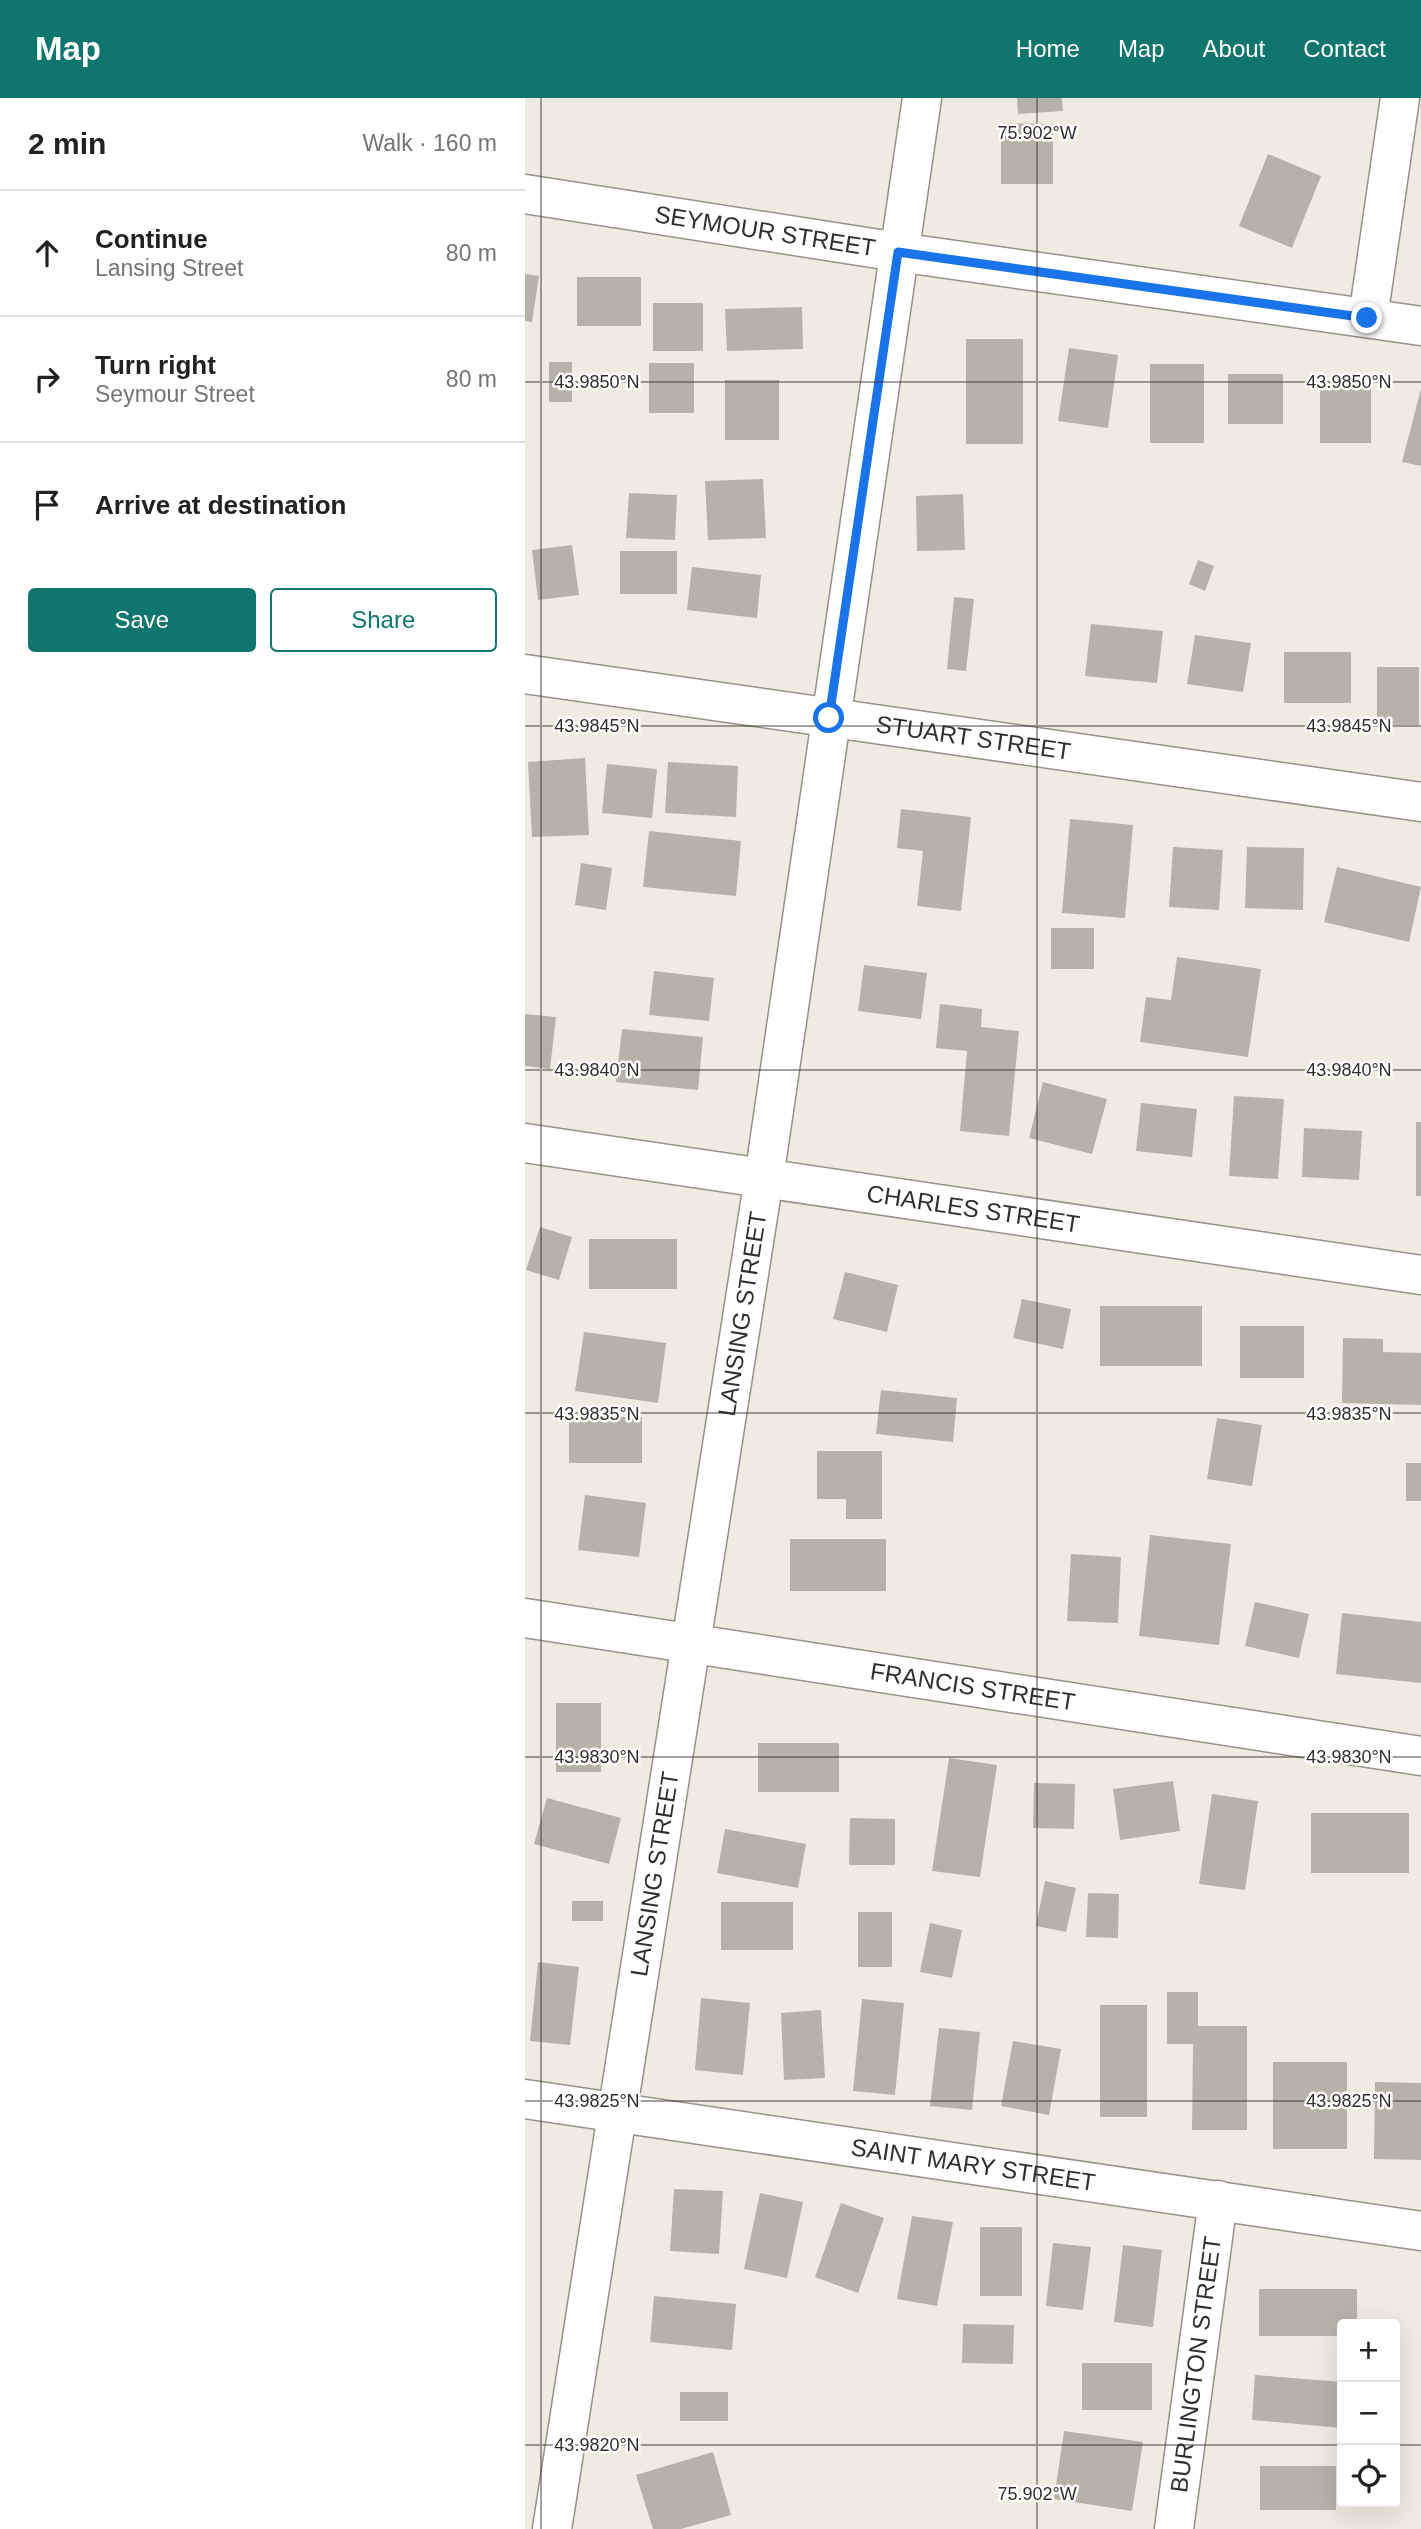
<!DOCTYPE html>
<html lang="en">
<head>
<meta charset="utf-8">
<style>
	body { margin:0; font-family:Arial,sans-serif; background:#f6f6f6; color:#202124 }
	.controls { position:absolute; right:21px; bottom:21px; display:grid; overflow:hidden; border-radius:7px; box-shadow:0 7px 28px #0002 }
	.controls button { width:63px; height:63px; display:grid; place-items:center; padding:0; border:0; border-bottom:2px solid #e0e0e0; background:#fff; color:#202124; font:35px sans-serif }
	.stop { position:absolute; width:21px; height:21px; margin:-16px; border:5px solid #1a73e8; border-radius:50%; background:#fff }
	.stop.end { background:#1a73e8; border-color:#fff; box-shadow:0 2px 7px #0008 }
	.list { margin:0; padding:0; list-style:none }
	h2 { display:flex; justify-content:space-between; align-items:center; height:91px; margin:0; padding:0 28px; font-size:30px }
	h2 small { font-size:23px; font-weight:400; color:#757577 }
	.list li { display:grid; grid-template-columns:46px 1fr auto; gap:21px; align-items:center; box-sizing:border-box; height:126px; padding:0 28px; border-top:2px solid #e0e0e0 }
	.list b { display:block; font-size:26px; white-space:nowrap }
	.list p { margin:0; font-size:23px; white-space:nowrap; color:#757577 }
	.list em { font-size:23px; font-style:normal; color:#757577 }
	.actions { display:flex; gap:14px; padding:21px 28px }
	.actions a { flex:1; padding:16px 0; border:2px solid #0f766e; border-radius:7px; text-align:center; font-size:24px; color:#0f766e }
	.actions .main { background:#0f766e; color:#fff }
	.icon { flex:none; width:38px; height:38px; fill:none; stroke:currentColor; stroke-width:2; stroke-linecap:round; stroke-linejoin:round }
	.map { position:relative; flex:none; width:896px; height:2431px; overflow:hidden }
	header { display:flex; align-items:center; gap:42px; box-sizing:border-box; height:98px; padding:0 35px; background:#0f766e; color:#fff }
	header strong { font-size:33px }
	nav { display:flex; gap:38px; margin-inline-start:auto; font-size:24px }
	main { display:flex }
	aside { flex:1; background:#fff }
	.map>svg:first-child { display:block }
	.building { fill:#b7b2a9 }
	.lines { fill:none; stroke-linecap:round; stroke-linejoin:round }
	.street-casing { stroke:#969288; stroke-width:41 }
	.street { stroke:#fff; stroke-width:38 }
	.route { stroke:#1a73e8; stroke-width:9 }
	.ticks { fill:none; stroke:#312f2b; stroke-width:2; stroke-opacity:0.45 }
	.labels { text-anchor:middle; stroke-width:5; stroke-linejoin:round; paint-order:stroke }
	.street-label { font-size:24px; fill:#312f2b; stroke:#fff }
	.ticks-label { font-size:18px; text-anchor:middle; fill:#312f2b; stroke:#fff; stroke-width:5; stroke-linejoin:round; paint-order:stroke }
</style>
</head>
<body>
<header>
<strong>Map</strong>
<nav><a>Home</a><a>Map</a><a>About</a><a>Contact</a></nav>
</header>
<main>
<aside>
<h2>2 min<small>Walk · 160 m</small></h2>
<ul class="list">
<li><svg class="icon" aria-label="ahead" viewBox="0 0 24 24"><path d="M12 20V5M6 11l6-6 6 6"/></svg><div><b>Continue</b><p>Lansing Street</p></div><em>80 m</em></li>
<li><svg class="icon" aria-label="right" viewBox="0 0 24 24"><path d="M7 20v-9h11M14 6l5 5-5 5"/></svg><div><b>Turn right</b><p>Seymour Street</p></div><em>80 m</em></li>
<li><svg class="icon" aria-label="arrive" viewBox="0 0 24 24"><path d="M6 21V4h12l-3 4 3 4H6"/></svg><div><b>Arrive at destination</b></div></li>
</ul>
<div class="actions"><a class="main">Save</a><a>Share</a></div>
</aside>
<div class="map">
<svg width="896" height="2431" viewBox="0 0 896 2431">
	<rect width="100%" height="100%" fill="#f0ebe1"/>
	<g class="building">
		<path d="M492,0h45l1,13 -45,3z"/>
		<path d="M476,25l52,1v60h-52z"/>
		<path d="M743,56l53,22 -29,72 -53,-22z"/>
		<path d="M0,176l14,2 -7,46 -7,-1z"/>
		<rect x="52" y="179" width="64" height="49"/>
		<rect x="128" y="205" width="50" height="48"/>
		<path d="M277,209l1,42 -76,2 -2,-42z"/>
		<rect x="441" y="241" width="57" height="105"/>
		<path d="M544,250l49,7 -10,73 -50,-7z"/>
		<rect x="24" y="264" width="23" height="40"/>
		<rect x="124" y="265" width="45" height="50"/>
		<rect x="625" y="266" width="54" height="79"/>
		<rect x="703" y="276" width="55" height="50"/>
		<rect x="200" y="282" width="54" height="60"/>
		<rect x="795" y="289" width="51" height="56"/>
		<path d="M896,291v77l-19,-4z"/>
		<path d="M238,381l3,59 -58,2 -3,-59z"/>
		<path d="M104,395l48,2 -2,45 -49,-2z"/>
		<path d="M438,396l2,56 -48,1 -1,-55z"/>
		<path d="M47,447l7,50 -41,5 -6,-50z"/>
		<rect x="95" y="453" width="57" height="43"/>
		<path d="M673,462l16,6 -9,25 -16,-7z"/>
		<path d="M167,469l69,8 -4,43 -70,-8z"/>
		<path d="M429,499l20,2 -8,72 -19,-2z"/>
		<path d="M566,526l72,7 -6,52 -72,-7z"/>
		<path d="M670,537l56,8 -8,49 -56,-8z"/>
		<rect x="759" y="554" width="67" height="51"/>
		<rect x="852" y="569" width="42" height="58"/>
		<path d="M60,660l4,77 -57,2 -4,-75z"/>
		<path d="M143,664l70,4 -2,51 -71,-4z"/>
		<path d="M82,666l50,5 -5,49 -50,-5z"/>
		<path d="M376,711l70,8 -10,94 -44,-5 6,-55 -26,-3z"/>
		<path d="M545,721l63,6 -8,93 -63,-5z"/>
		<path d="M124,733l92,10 -5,55 -93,-9z"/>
		<path d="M648,749l50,3 -4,60 -50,-3z"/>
		<path d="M722,749l57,1 -1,62 -58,-2z"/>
		<path d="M56,765l31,5 -6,42 -31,-5z"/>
		<path d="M812,769l84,20 -12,55 -85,-20z"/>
		<rect x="526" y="830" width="43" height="41"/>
		<path d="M652,859l84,12 -13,88 -108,-15 6,-45 25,3z"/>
		<path d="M339,867l63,8 -6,46 -63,-8z"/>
		<path d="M129,873l60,7 -5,43 -60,-6z"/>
		<path d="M415,906l42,5 -1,18 38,4 -10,105 -49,-5 7,-80 -31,-3z"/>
		<path d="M0,916l31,3 -6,52 -25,-3z"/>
		<path d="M97,931l81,8 -5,53 -82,-8z"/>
		<path d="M518,984l64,17 -15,55 -63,-16z"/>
		<path d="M709,998l50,3 -6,80 -49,-3z"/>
		<path d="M616,1005l56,6 -5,48 -56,-6z"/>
		<rect x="891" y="1024" width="5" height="74"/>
		<path d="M779,1030l58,3 -3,49 -57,-3z"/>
		<path d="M15,1129l32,10 -13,43 -33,-10z"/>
		<rect x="64" y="1141" width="88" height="50"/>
		<path d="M320,1174l53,13 -11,47 -54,-13z"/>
		<path d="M497,1201l49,10 -8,40 -50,-11z"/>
		<rect x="575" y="1208" width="102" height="60"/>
		<rect x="715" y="1228" width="64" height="52"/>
		<path d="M59,1234l82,11 -8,60 -83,-12z"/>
		<path d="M818,1240l40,1v13l38,1v52l-79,-2z"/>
		<path d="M356,1292l76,8 -4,44 -77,-8z"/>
		<rect x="44" y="1319" width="73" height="46"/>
		<path d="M692,1320l45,7 -10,61 -45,-7z"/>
		<path d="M292,1353h65v68h-36v-20h-29z"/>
		<rect x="881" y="1365" width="15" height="38"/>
		<path d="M60,1397l61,8 -7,54 -61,-7z"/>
		<path d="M625,1437l81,9 -12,101 -80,-9z"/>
		<rect x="265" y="1441" width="96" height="52"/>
		<path d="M546,1456l50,3 -3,66 -51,-2z"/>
		<path d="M730,1504l54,12 -10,44 -54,-12z"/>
		<path d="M817,1515l79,9v61l-85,-9z"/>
		<rect x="31" y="1605" width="45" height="69"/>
		<rect x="233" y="1645" width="81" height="49"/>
		<path d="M424,1660l48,7 -17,112 -48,-6z"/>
		<path d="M648,1683l7,50 -60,9 -7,-51z"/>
		<path d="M509,1685l41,1 -1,45 -41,-1z"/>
		<path d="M687,1696l46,7 -13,89 -46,-6z"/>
		<path d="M22,1700l74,20 -12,46 -75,-20z"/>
		<rect x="786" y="1715" width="98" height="60"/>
		<path d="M325,1720l45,1v46h-46z"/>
		<path d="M200,1731l81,15 -8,44 -81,-15z"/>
		<path d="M520,1783l31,7 -10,44 -30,-6z"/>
		<path d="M563,1795l31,1 -1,44 -32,-1z"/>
		<rect x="47" y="1803" width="31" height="20"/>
		<rect x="196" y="1804" width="72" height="48"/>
		<rect x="333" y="1814" width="34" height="55"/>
		<path d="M405,1825l32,7 -10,48 -32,-6z"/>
		<path d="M13,1864l41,5 -9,78 -40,-4z"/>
		<path d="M642,1894h31v34h49v104h-55l1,-86h-26z"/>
		<path d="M176,1900l49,5 -7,72 -48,-5z"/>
		<path d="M337,1901l42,4 -9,92 -42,-4z"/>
		<rect x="575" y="1907" width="47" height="112"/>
		<path d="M296,1912l4,68 -41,2 -3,-67z"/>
		<path d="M414,1930l41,4 -8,78 -42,-4z"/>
		<path d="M488,1943l48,8 -12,66 -48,-9z"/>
		<rect x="748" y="1964" width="74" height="87"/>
		<path d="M850,1984l46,1v77l-47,-1z"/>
		<path d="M149,2091l49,2 -4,63 -49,-3z"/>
		<path d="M235,2095l43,9 -16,76 -43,-9z"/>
		<path d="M316,2105l43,15 -26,75 -43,-16z"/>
		<path d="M387,2118l41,6 -16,84 -40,-7z"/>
		<rect x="455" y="2129" width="42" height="69"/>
		<path d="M528,2145l38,4 -8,63 -37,-4z"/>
		<path d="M598,2147l39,5 -9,77 -39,-5z"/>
		<path d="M734,2191h98v35h-15v12h-83z"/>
		<path d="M129,2198l82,8 -4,46 -82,-8z"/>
		<path d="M438,2226l51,1 -1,39 -51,-1z"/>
		<rect x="557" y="2265" width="70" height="47"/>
		<path d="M730,2277l87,7v46l-90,-8z"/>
		<rect x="155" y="2294" width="48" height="29"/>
		<path d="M539,2333l79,11 -11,69 -78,-12z"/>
		<path d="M188,2354l18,63 -50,14h-28l-17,-54z"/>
		<rect x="735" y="2368" width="76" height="44"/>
	</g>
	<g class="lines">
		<defs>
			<g id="street">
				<path id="s1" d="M0,96l373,58 523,74"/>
				<path d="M843,220l32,-220"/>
				<path id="s2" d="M0,576l896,128"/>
				<path id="s3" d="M0,1045l896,132"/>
				<path id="s4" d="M0,1520l896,138"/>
				<path id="s5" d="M0,2001l896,132"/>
				<path id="s6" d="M27,2431l212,-1351 158,-1080"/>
				<path id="s7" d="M649,2431l44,-329"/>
			</g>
		</defs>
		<use href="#street" class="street-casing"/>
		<use href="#street" class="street"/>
	</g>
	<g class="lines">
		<path class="route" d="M304,620l69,-466 469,66"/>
	</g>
	<path class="ticks" d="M16,0v2431M512,0v2431M0,284h896M0,628h896M0,972h896M0,1315h896M0,1659h896M0,2003h896M0,2347h817M870,2347h26"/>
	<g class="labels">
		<g class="street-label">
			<text dy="8" stroke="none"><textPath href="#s1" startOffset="243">SEYMOUR STREET</textPath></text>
			<text dy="8" stroke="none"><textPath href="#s2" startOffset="453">STUART STREET</textPath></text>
			<text dy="8" stroke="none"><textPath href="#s3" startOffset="453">CHARLES STREET</textPath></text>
			<text dy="8" stroke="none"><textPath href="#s6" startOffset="1230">LANSING STREET</textPath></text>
			<text dy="8" stroke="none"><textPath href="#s4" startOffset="453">FRANCIS STREET</textPath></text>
			<text dy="8" stroke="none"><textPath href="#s6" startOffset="663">LANSING STREET</textPath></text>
			<text dy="8" stroke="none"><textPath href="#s5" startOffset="453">SAINT MARY STREET</textPath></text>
			<text dy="8" stroke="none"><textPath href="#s7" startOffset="166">BURLINGTON STREET</textPath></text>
		</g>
	</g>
	<g class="ticks-label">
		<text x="512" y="41">75.902°W</text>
		<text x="72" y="290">43.9850°N</text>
		<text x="824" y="290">43.9850°N</text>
		<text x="72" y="634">43.9845°N</text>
		<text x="824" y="634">43.9845°N</text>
		<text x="72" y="978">43.9840°N</text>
		<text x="824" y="978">43.9840°N</text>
		<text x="72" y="1322">43.9835°N</text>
		<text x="824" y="1322">43.9835°N</text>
		<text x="72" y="1665">43.9830°N</text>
		<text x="824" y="1665">43.9830°N</text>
		<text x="72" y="2009">43.9825°N</text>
		<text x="824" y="2009">43.9825°N</text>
		<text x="72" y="2353">43.9820°N</text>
		<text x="512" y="2402">75.902°W</text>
	</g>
</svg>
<div class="controls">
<button>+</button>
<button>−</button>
<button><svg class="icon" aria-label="locate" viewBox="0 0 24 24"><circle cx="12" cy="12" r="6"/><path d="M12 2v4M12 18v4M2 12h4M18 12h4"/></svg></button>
</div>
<div class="stop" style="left:304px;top:620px"></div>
<div class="stop end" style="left:842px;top:220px"></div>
</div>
</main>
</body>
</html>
